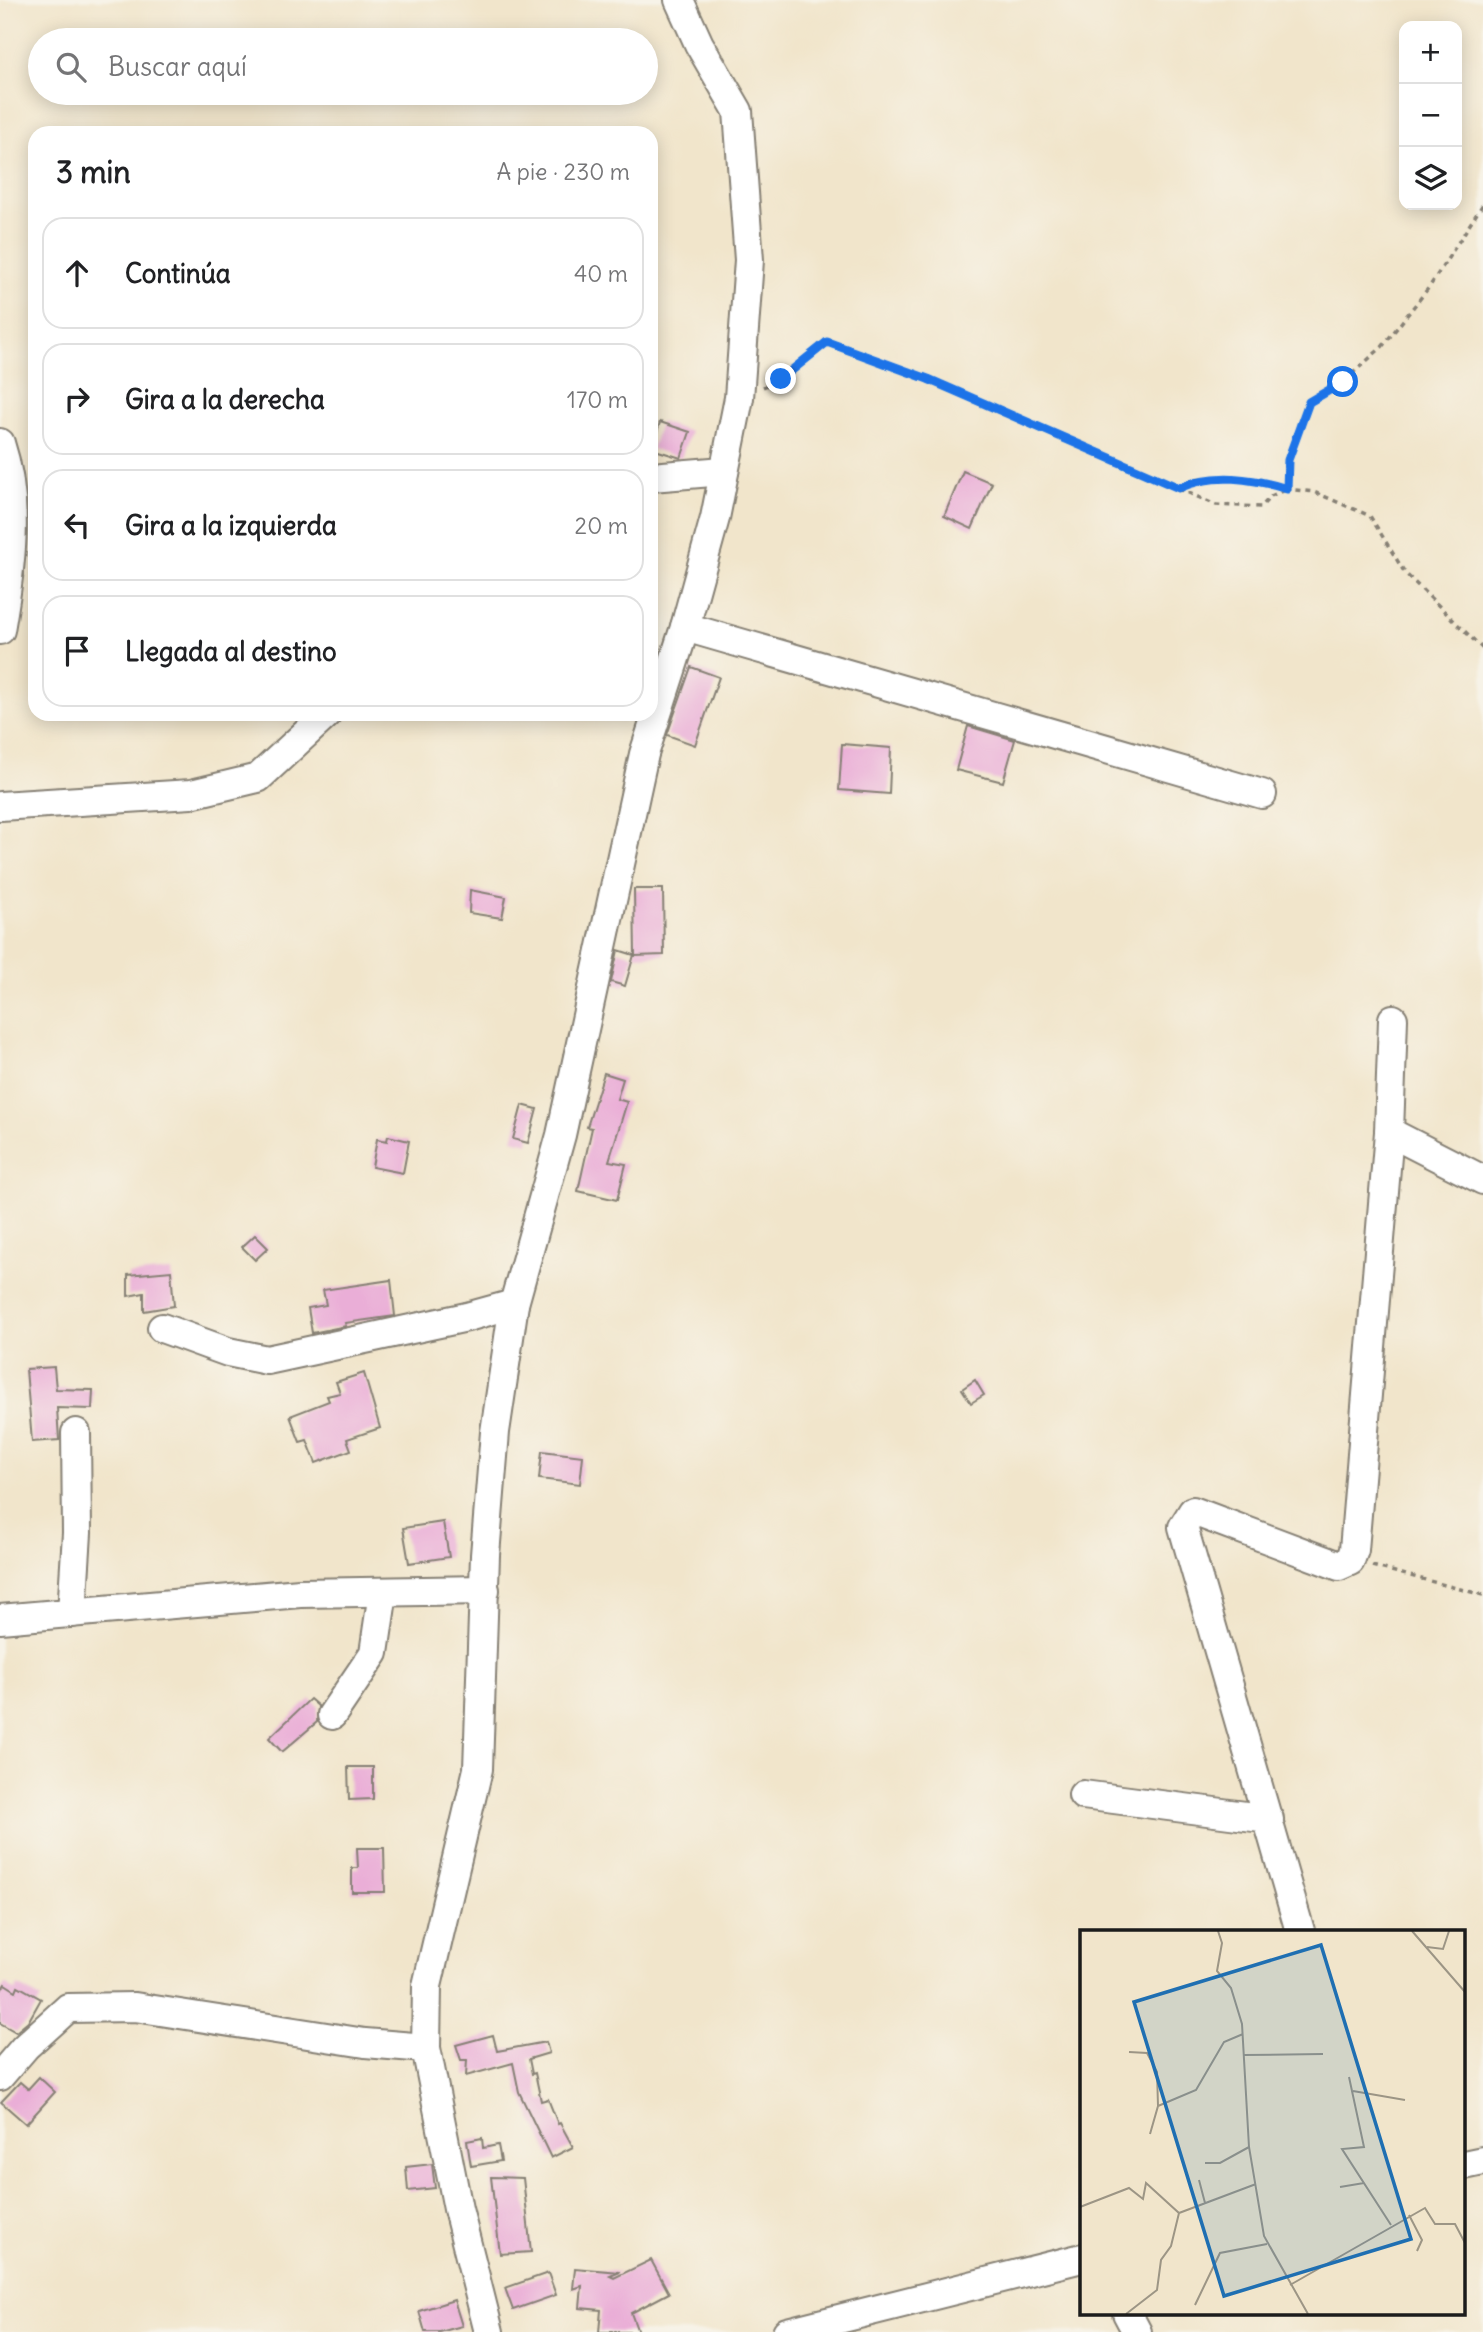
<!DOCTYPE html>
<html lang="es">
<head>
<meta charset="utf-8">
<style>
	body { margin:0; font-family:Delius,sans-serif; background:#f2f2f2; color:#202124 }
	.controls { position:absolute; right:21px; top:21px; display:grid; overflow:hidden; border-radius:14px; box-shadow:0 4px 18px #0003 }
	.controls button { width:63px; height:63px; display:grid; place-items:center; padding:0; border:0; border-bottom:2px solid #e0e0e0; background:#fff; color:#202124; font:35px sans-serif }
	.stop { position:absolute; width:21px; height:21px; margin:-16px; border:5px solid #1a73e8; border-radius:50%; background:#fff }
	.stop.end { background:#1a73e8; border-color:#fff; box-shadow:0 2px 7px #0008 }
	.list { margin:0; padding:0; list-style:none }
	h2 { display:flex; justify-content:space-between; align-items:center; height:91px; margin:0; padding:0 28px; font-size:30px }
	h2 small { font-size:23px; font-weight:400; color:#757577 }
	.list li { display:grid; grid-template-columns:46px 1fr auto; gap:21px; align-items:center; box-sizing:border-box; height:112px; margin:0 14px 14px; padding:0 14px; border:2px solid #e0e0e0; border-radius:21px }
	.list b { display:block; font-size:26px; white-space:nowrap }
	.list em { font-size:23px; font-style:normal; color:#757577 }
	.icon { flex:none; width:38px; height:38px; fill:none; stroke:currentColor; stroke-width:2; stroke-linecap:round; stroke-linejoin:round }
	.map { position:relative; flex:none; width:1483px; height:2332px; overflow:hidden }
	.search { position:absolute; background:#fff; box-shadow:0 4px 18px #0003; left:28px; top:28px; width:630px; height:77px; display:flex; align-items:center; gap:18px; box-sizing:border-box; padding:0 24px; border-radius:38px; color:#757577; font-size:26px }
	.panel { position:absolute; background:#fff; box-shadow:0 4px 18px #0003; left:28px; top:126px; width:630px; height:595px; border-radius:21px }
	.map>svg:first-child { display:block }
	.building { fill:#eaaed7 }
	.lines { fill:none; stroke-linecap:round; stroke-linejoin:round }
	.minor-casing { stroke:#868074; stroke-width:32 }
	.path { stroke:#868074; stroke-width:3.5; stroke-dasharray:5 5; stroke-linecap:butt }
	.minor { stroke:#fff; stroke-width:28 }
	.route { stroke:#1a73e8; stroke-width:9 }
	.inset-road { fill:none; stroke:#9c9585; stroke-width:2 }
	.view { fill:#1f6fb2; fill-opacity:0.15; stroke:#1f6fb2; stroke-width:3.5 }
	.inset-edge { fill:none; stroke:#1c1c1c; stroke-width:3.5 }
</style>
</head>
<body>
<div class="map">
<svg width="1483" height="2332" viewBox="0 0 1483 2332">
	<rect width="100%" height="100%" fill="#f7f3e8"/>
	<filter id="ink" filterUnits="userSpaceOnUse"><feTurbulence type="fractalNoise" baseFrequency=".0143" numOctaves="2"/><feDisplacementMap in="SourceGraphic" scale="14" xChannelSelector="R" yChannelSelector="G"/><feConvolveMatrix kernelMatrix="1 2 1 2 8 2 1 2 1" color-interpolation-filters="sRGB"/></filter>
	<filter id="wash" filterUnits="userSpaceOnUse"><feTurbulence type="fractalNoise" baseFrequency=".00686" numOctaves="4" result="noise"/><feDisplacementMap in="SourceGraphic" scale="28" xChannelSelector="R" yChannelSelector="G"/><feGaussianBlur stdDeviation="1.57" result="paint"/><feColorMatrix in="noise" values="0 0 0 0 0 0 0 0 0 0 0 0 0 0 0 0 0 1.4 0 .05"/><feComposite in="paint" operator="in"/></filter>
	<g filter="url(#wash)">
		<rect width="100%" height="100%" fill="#f1e5cb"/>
		<g id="blocks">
			<g class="building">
				<path d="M660,422l30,10 -9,26 -29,-9z"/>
				<path d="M963,471l29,12 -20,46 -28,-13z"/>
				<path d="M691,667l28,10 -24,68 -28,-10z"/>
				<path d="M968,726l47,14 -12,42 -47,-12z"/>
				<path d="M842,744l49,4 -2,46 -50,-4z"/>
				<path d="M634,889h29l1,66 -29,1z"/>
				<path d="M470,890l36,7 -4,21 -33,-5z"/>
				<path d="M618,950l16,5 -9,31 -14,-4z"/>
				<path d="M604,1073l19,6 -6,20 10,3 -18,59 17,3 -9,36 -39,-9 14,-63 -5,-1z"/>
				<path d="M522,1105l15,4 -9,34 -15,-4z"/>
				<path d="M388,1136l21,5 -6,32 -31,-6 5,-28 10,2z"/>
				<path d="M255,1235l13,13 -13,12 -13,-13z"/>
				<path d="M171,1271l3,35 -30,5v-18l-16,3v-21z"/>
				<path d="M391,1280l4,36 -50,7 1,3 -34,7 -4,-25 18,-3 -3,-15z"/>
				<path d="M54,1367l2,22 37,1 -1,19 -35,-1 2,32 -27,2 -6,-73z"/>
				<path d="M364,1373l16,55 -33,11 4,11 -35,13 -9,-23 -7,2 -10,-26 39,-15 -2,-5 13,-3 -4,-11z"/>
				<path d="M975,1380l9,15 -13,8 -9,-14z"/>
				<path d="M542,1451l41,5 -3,28 -41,-5z"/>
				<path d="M443,1522l6,35 -40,6 -6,-35z"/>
				<path d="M310,1699l8,7 -1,16 -35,30 -13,-14z"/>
				<path d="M348,1767h25v32l-24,1z"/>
				<path d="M357,1848h27l1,44h-33v-24h6z"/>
				<path d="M5,1984l11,7 2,-5 23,13 -13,23 -12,10 -16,-9v-31z"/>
				<path d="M493,2035l4,16 49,-9 3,11 -20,6 3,15 3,-1 6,28 7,-2 10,25 2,-1 13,24 -22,11 -32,-66 -6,-29 -47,13 1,-16h-6l-5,-15z"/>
				<path d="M39,2077l16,15 -29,32 -25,-22 19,-20 8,7z"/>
				<path d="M482,2138l1,10 15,-3 3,16 -30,5 -4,-25z"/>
				<path d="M432,2164l3,24 -27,3 -2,-24z"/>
				<path d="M491,2177l32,1 8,74 -31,2z"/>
				<path d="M651,2260l18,33 -38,20 7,19h-39l2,-22 -21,-2 2,-22 -9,3 2,-21 45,4 -10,4 4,2z"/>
				<path d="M548,2273l8,22 -43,15 -8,-22z"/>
				<path d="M454,2300l8,26 -22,6h-15l-6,-21z"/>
			</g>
		</g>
	</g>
	<g filter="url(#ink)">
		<use href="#blocks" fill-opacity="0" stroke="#868074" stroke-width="2"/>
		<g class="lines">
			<defs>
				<g id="minor">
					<path d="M0,443c20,61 11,124 0,187"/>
					<path d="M651,477l73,-6"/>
					<path d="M685,627l577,167"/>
					<path d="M0,806l191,-12 67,-16 69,-64"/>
					<path d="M1389,1132l94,48"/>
					<path d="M162,1328l66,24 39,8 200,-43 47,-13"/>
					<path d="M72,1613l5,-80 -1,-100"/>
					<path d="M0,1619l300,-26 185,-3"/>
					<path d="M332,1715l42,-62 9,-61"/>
					<path d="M1083,1795l186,24"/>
					<path d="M1300,1931l-117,-404 10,-16 146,55 11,-5 4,-11 35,-418 4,-113"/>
					<path d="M0,2076l25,-29 43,-39 67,-1 230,36 61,5"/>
					<path d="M1464,2165l19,-4"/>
					<path d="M1127,2313l10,19"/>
					<path d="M489,2332l-31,-123 -32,-161 1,-62 51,-217 7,-214 10,-123 19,-128 47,-169 83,-381 41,-127 30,-109 24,-120 10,-138 -11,-149 -39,-67 -20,-44"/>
					<path d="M787,2332l295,-74"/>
				</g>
			</defs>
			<use href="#minor" class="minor-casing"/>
			<g class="path">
				<path d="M763,387l18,-8 46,-37 101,37 288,126 45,2 10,-11 16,-7 1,-29 21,-58 34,-20 39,-35 48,-61 53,-82"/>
				<path d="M1179,488l20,-9h57l31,10 27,3 56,24 35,57 78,76"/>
				<path d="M1372,1566l111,29"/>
			</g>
			<use href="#minor" class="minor"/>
		</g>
	</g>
	<g class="lines" filter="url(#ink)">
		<path class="route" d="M781,379l46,-37 101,37 251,109c35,-16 73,-10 108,1l1,-29 21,-58 34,-20"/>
	</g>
	<g transform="translate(1080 1930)">
		<rect width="385" height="385" fill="#f1e5cb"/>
		<path class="inset-road" d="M138,1l4,12 -5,28 14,17 11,36 7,123 15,89 44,78M332,1l53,61M347,17l16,2 6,-18M49,122l18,1 10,19 1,34 -8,28M164,125l79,-1M269,147l15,70 -22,2 49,76M273,161l52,9M78,176l38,-16 28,-48 19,-8M125,233h15l29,-16M119,250l6,23M260,257l24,-4M0,277l49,-19 14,11 3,-16 33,30 77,-29M329,285l13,25 -5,11M210,355l135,-77 10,16h20l10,19M115,375l25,-52 47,-9M46,384l31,-24 4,-30 10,-14 8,-33"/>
		<path class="view" d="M241,15l90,294 -187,57 -90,-294z"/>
		<rect width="385" height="385" class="inset-edge"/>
	</g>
</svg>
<div class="controls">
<button>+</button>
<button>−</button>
<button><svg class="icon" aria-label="layers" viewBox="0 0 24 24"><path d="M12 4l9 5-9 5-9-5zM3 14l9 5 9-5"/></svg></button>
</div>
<div class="stop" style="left:1343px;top:382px"></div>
<div class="stop end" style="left:781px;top:379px"></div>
<div class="search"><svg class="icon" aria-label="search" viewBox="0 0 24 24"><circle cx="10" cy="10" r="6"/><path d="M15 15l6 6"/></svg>Buscar aquí</div>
<section class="panel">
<h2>3 min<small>A pie · 230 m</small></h2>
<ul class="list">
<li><svg class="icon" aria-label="ahead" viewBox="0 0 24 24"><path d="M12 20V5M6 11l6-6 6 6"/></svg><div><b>Continúa</b></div><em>40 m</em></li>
<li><svg class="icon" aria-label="right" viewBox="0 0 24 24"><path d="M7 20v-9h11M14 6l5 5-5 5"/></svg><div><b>Gira a la derecha</b></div><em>170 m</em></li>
<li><svg class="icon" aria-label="left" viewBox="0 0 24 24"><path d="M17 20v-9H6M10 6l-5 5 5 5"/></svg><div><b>Gira a la izquierda</b></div><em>20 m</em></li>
<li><svg class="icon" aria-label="arrive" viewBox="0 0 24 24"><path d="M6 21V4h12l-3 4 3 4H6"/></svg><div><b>Llegada al destino</b></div></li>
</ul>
</section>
</div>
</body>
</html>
